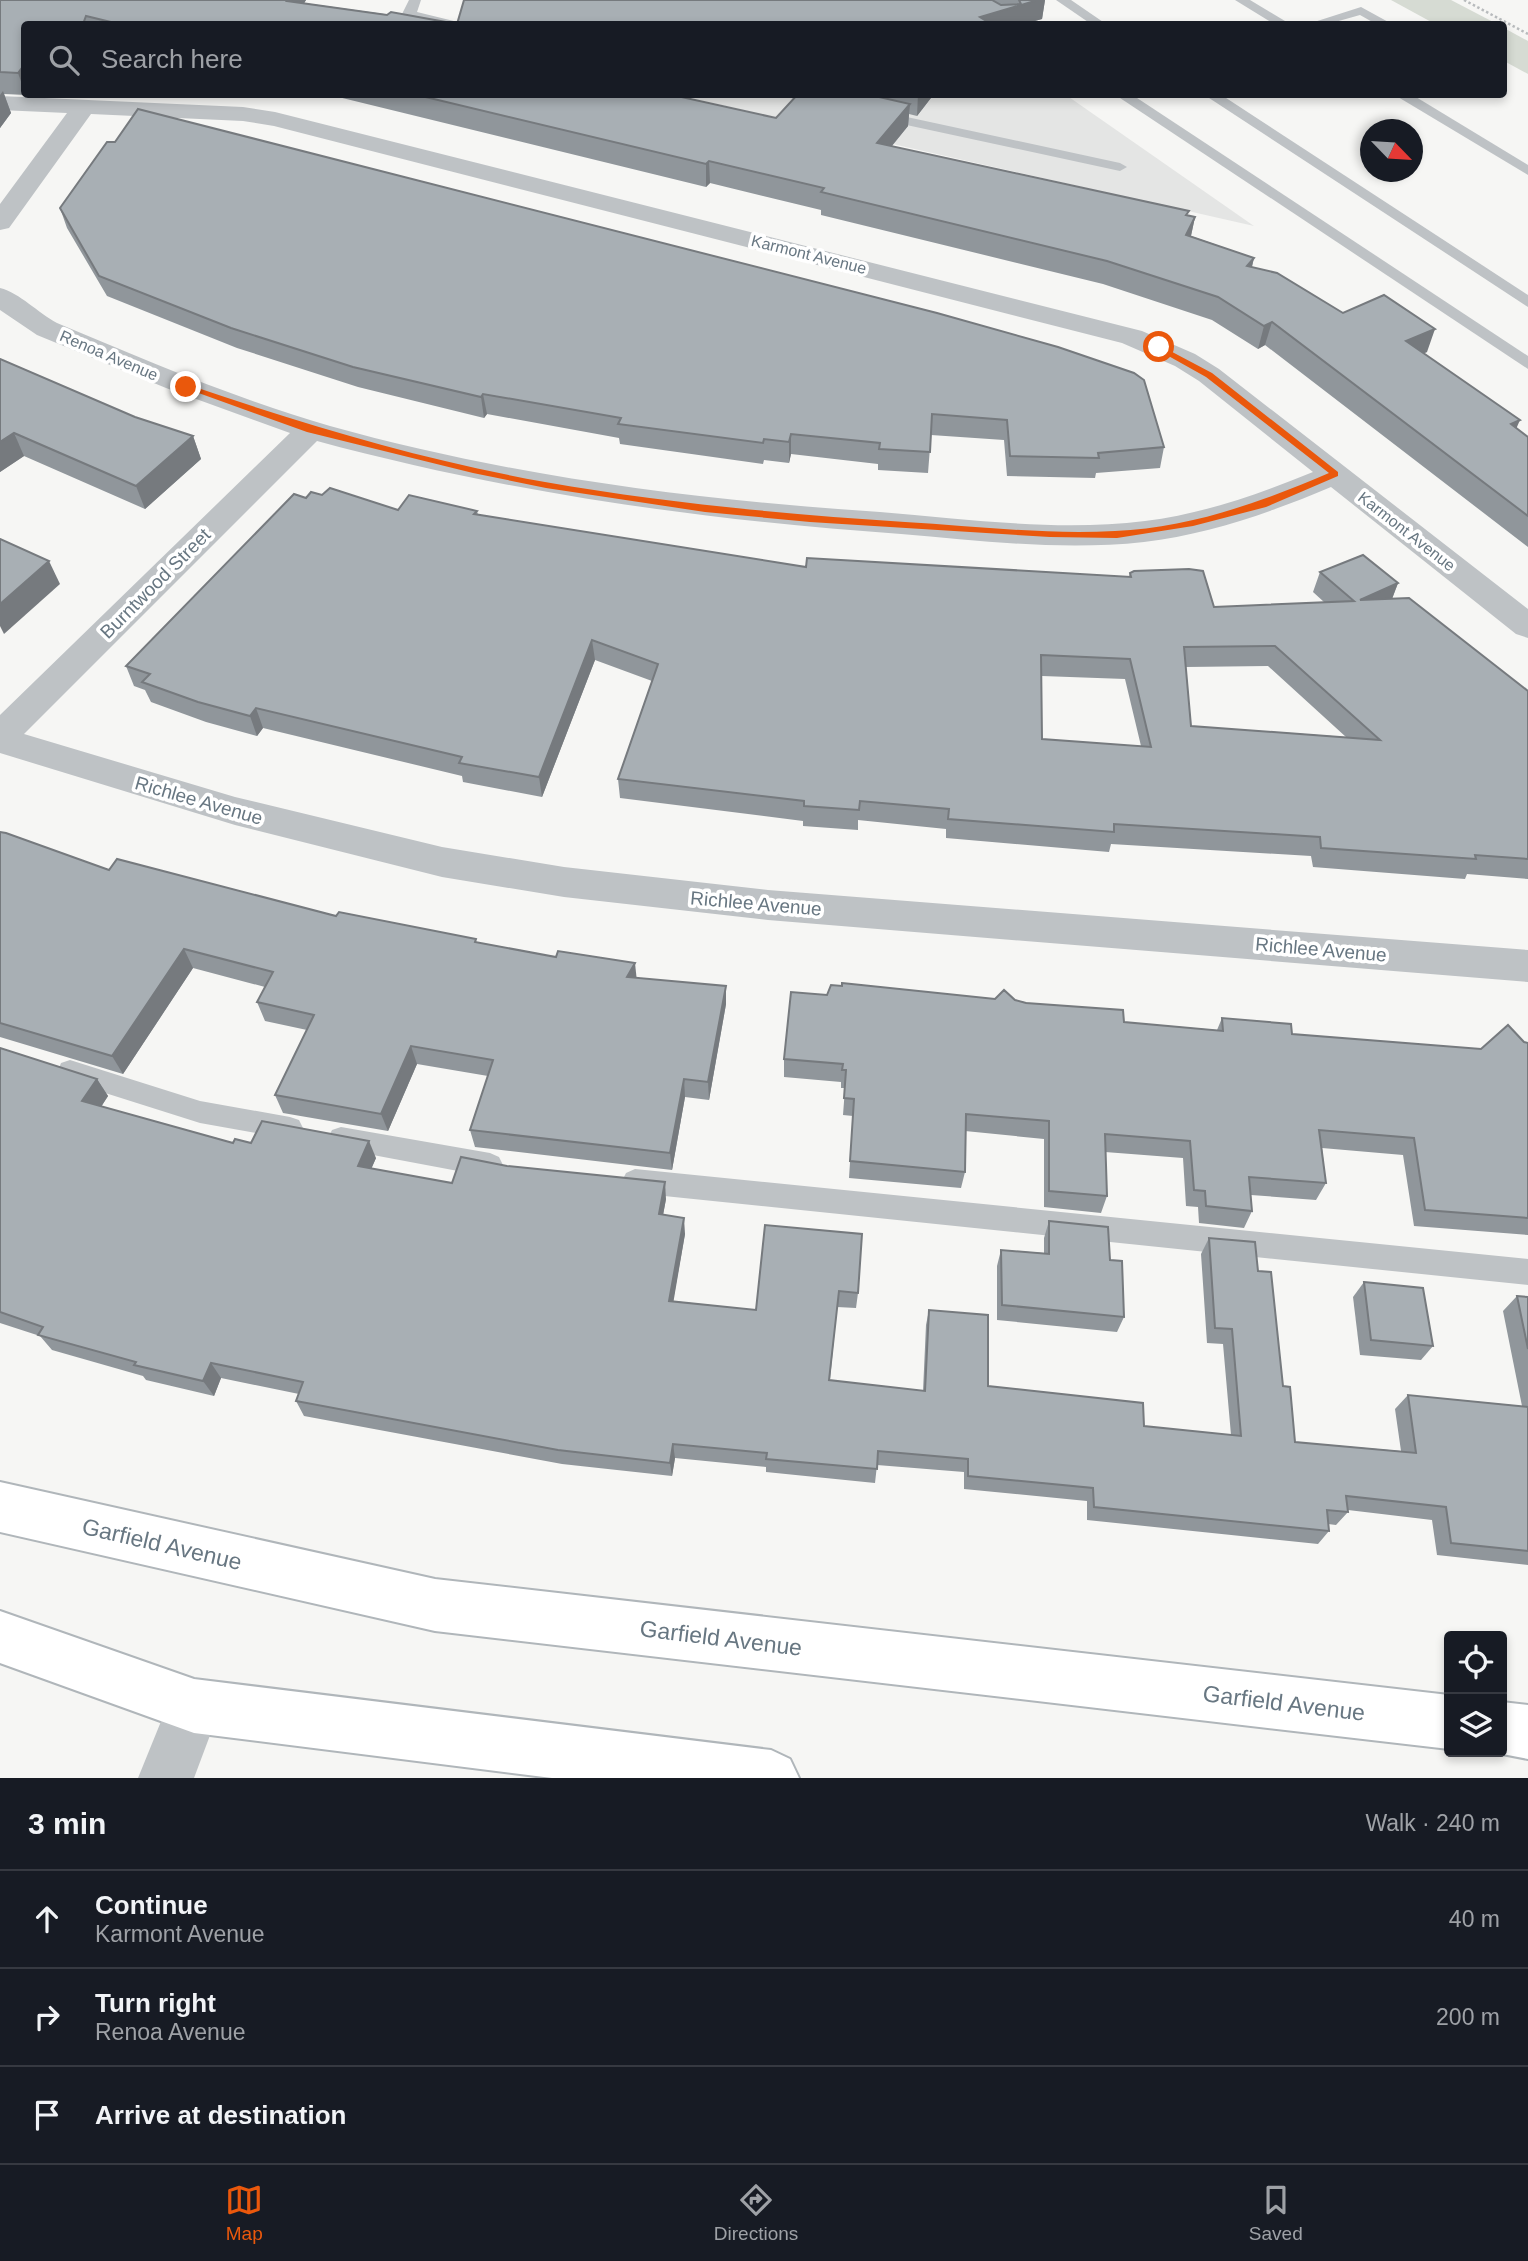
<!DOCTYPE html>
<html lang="en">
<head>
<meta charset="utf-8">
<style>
	body { margin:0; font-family:Arial,sans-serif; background:#20242c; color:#f1f3f6 }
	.controls { position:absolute; right:21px; bottom:21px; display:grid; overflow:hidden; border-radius:7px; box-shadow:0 4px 10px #0003 }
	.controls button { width:63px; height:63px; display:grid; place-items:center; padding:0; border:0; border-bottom:2px solid #363941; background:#171b24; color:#f1f3f6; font:35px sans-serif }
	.compass { position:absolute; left:1360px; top:119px; width:63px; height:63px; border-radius:50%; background:#171b24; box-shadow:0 4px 10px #0003; rotate:115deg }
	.stop { position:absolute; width:21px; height:21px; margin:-16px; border:5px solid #ea580c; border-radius:50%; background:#fff }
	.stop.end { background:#ea580c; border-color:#fff; box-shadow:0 2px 7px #0008 }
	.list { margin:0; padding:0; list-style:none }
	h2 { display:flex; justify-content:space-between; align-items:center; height:91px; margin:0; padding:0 28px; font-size:30px }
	h2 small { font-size:23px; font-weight:400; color:#9ea1a6 }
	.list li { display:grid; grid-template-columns:46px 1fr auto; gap:21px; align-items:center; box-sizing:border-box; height:98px; padding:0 28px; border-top:2px solid #363941 }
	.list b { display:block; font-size:26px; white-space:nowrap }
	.list p { margin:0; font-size:23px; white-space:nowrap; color:#9ea1a6 }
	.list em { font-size:23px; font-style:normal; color:#9ea1a6 }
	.icon { flex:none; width:38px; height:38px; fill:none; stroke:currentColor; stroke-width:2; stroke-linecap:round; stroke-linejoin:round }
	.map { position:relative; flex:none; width:1528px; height:1778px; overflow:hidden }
	.search { position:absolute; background:#171b24; box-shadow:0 4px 10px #0003; left:21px; right:21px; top:21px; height:77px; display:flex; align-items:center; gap:18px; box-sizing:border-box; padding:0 24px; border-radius:7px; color:#9ea1a6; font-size:26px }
	.sheet { height:385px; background:#171b24 }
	nav { display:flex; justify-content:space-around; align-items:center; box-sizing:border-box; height:98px; border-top:2px solid #363941; background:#171b24; font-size:19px; color:#9ea1a6 }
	nav a { display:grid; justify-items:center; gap:4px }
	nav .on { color:#ea580c }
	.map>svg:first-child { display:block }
	.built { fill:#e4e5e4 }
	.green { fill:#d6dbd3 }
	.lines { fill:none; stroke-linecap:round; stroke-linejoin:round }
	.secondary-casing { stroke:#b0b6ba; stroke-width:4 }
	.path { stroke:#b8bbbd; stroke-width:2.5; stroke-dasharray:2.5 2.5; stroke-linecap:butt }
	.lane { fill:#bec2c5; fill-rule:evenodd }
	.street { fill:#bec2c5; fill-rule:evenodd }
	.secondary { fill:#fff; fill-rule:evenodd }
	.wall { fill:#90969b; fill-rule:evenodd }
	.shaded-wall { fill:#767a7e }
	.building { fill:#a8afb4; stroke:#767a7e; stroke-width:2; fill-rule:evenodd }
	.route { fill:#ea580c }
	.labels { text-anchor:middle; stroke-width:7; stroke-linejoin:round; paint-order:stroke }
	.far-street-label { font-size:16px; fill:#687782; stroke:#fff }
	.street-label { font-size:19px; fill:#687782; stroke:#fff }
	.near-street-label { font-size:23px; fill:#687782; stroke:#fff }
</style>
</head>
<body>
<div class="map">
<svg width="1528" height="1778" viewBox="0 0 1528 1778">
	<rect width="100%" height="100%" fill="#f6f6f4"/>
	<path class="built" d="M677,95h389l188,131z"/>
	<g class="green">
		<path d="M1391,0h60l46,24h-62z"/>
		<path d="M1504,28l24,13v33l-24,-13z"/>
	</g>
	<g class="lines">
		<defs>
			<g id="secondary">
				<path d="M0,1482l435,97 1014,116v54l-1014,-118 -435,-99z"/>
				<path d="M0,1611l194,68 577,71 19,9 9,19h-247l-358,-45 -194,-70z"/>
				<path d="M1502,1702l26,3v54l-36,-7h10z"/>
			</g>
		</defs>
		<use href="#secondary" class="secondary-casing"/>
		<path class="path" d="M1464,0l64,34"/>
		<g class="lane">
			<path d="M409,0h12l-4,12 49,12h-24l-38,-7 -2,-3z"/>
			<path d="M1056,0h15l35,24h-15z"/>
			<path d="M1235,0h15l40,24h-16z"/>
			<path d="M1361,7l31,17h-16l-16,-9 -32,9h-20z"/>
			<path d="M776,94h29l27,9 -7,4z"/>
			<path d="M1114,94h17l397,262v13z"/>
			<path d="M1203,94h17l308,201v12z"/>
			<path d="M1393,94h18l117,71v10z"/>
			<path d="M879,111l241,52 7,4 -7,4 -246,-53v-6z"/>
			<path d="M70,1060l130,41 90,16 9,3 4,8 -4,8 -9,3 -90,-16 -139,-44 -3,-8 3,-8z"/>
			<path d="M341,1127l149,26 9,4 4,8 -4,8 -9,4 -149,-28 -9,-3 -4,-8 4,-8z"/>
			<path d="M635,1169l893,90v26l-893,-92 -9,-4 -4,-8 4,-8z"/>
		</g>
		<g class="street">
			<path d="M0,96l243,11 32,5 867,219 53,23 24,15 309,240v29l-12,-4 -185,-147c-59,25 -122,47 -187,55 -81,9 -162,-1 -243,-8 -198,-14 -392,-41 -584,-93l-293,293 211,63 207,50 122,20 204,23 760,60v32l-760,-62 -204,-23 -122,-20 -207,-52 -235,-72v-38l290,-282 -124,-45 -129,-53 -37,-25v-22c20,5 38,25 57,35 89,37 179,76 273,103 179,50 365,74 550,86 88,7 177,20 265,9 58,-7 114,-27 168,-49l-114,-91 -24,-15 -53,-23 -848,-217 -31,-5 -152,-7 -82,114 -9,2v-26l67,-91 -67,-3z"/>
			<path d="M194,1679l19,8 8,19 -27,72h-56l37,-91z"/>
		</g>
		<use href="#secondary" class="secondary"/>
	</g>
	<g class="wall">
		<path d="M0,0h306l-2,3 153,21 7,-24h581l-3,19 -18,5h-1000v70h2v1l-22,-1 7,19 -11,15z"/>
		<path d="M326,94h356l-3,3 97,21 22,-24h136l-17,22 -8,-2 -1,12 -16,20 303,71 -4,19 63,22 -2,9 91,46 84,39 -3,1 104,84v110l-263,-202 -7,4 -46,-29 -109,-36 -282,-69v-5l-111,-27 -4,4z"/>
		<path d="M60,208l1104,239 -4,21 -64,5 -1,5 -88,-2 -3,-36 -73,-5 -3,38 -50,-3v-6l-87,-10 -2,9 -25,-3 -1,4 -143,-20 -1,-6 -132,-24 -3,4 -126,-31 -121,-39 -130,-52 -40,-68z"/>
		<path d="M0,359l135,58 58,19 8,23 -56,50 -121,-53 -24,16z"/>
		<path d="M322,495l76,15 79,1 1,4 328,52 323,10 1,-4 84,34 110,-5 -11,-10 7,-20 78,11 -6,16 136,92v188l-61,-5 -2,5 -152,-12 -2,-11 -200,-12 -2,8 -163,-14v-9l-88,-9v10l-55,-4v-5l-183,-23 -2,-19 34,-98 -57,-21 -53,137 -79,-15 -1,-6 -199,-48 -6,8 -51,-14 -55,-20 -6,-12 -11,-4 -8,-20 180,-168zM1268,666l78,71 -155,-11 -5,-59zM1042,676l83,3 16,67 -99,-7z"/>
		<path d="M0,832l109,38 227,46 141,27 160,35 89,26 -17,96 -24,-3 -13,73 -197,-23 -5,-17 18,-54 -71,-12 -29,67 -105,-18 -8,-18 32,-65 -42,-9 -8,-19 8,-15 -72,-19 -70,106 -123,-37z"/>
		<path d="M827,995l188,5 109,22 93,8 5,-12 70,16 189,15 43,-7 4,1v192l-114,-9 -11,-71 -81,-7 4,35 -10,17 -65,-5 1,16 -8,17 -45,-5 -1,-16 -12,-1 -3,-48 -78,-6 2,44 -6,17 -57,-6v-68l-79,-8v41l-4,16 -112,-10 4,-62 -10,-1 2,-27h-4v-6l-57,-5v-18z"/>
		<path d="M0,1048l97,31 11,17 -7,11 132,36h18l125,15 -5,11 81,14 214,16 -3,16 22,19 -12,67 83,9 9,-85 93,68 -2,15 -19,-1 -7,73 93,11 3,-66 3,-15 59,76 156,40 87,9 -8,-91 -16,-1 -6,-89 8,-16 49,33 37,171 106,9 -6,-42 13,-14 114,11 -19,-95 14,-15 11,1v268l-91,-10 -5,-35 -84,-10v2l-12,13 -8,-1 1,7 -11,13 -231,-24v-19l-123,-12v-17l-87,-7 -2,18 -109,-11v-5l-91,-9 -3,18 -110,-12 -258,-48 -8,-15 3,-7 -78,-16 -7,18 -68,-16 -3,-4 -91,-26 -12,-14 -40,-13z"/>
		<path d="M1049,1221l61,39 14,57 -7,15 -120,-12v-54l4,-16 43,3v-15z"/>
		<path d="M1364,1282l69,64 -12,14 -61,-5 -7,-58z"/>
	</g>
	<g class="shaded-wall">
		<path d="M288,0h18l-14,23 -5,-22z"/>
		<path d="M1038,0h7l-3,19 -18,5h-45l1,-7z"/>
		<path d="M24,65v25l-6,-17z"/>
		<path d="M3,91l8,22 -11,15v-33z"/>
		<path d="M918,94h16l-17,22z"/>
		<path d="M910,104l-2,22 -32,39 1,-22z"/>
		<path d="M709,161l1,22 -4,4v-23z"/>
		<path d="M1195,217l-5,23 -4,-5z"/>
		<path d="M1254,258l-6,23 -1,-15z"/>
		<path d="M1272,322l-7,23 -7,4 6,-23z"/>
		<path d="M1435,329l-8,23 -29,12 8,-23z"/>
		<path d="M483,394l4,20 -3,4 -3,-21z"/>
		<path d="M1520,420l-10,23 1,-19z"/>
		<path d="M14,433l10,23 -24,16v-30z"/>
		<path d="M791,434v20l-2,9v-21z"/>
		<path d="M193,436l8,23 -56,50 -9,-23z"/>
		<path d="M49,561l11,23 -56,50 -4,-8v-22z"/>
		<path d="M1398,583l-8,21 -30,-4z"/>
		<path d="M592,640l3,20 -53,137 -3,-20z"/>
		<path d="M256,708l7,20 -6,8 -7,-20z"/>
		<path d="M184,949l9,19 -70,106 -11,-18z"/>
		<path d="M635,963l2,19 -10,-5z"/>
		<path d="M726,986v18l-17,96 -1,-18z"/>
		<path d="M411,1046l6,18 -29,67 -7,-17z"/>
		<path d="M97,1079l11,17 -15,23 -11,-18z"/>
		<path d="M684,1079l1,18 -13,73 -2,-17z"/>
		<path d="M369,1141l7,17 -11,25 -7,-17z"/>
		<path d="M665,1182l1,17 -6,32 -1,-17z"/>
		<path d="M684,1218l1,16 -14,82 -2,-15z"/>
		<path d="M211,1363l10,15 -7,18 -11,-15z"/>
		<path d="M673,1444l2,14 -3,18 -2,-13z"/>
	</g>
	<g class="building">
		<path d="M0,0h288l-1,1 100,14 4,-3 66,12 7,-24h528l9,5 20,-1 -2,-4h19l-58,17 11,7h-872l-33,-8 -3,8h-59v41l-6,8 -18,-1z"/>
		<path d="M413,94h255l108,24 22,-24h68l44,10 -33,39 312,68 -3,4 9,2 -9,18 68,23 -7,8 30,7 66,40 41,-18 51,34 -29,12 114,79 -9,4 17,13v79l-256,-194 -8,4 -46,-29 -111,-36 -286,-69 3,-4 -115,-27 -3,3z"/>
		<path d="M138,109l799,204 121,34 76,26 10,7 20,67 -66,6 1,5 -89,-2 -3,-36 -75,-6 -2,38 -51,-3 1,-6 -89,-9 -2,8 -25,-3 -1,4 -145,-19 3,-6 -138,-24 -2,3 -128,-30 -122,-39 -132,-52 -39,-68 47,-66h8z"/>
		<path d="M0,359l135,58 58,19 -57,50 -122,-53 -14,9z"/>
		<path d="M330,488l68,22 11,-15 68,16 -3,3 332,53 1,-9 324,19 -1,-4 4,-2 55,-2 14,2 11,36 140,-6 -34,-29 43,-17 35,28 -38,17 49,-2 119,93v168l-53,-4 1,4 -155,-11 -1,-11 -206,-13v8l-166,-13 1,-10 -89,-8 -1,9 -55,-4v-5l-186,-22 40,-115 -66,-24 -53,137 -80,-14 3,-6 -206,-49 -6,8 -52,-14 -56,-20 8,-8 -24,-8 168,-172 12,4 5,-6 11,3zM1275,646l105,94 -189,-14 -7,-79zM1041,655l89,4 21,88 -109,-8z"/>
		<path d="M0,539l49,22 -49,43z"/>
		<path d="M0,832l6,1 103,37 8,-11 219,57 3,-4 137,27 -1,3 81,15 2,-6 77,12 -8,14 99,9 -18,96 -24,-3 -14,74 -200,-23 23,-70 -82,-14 -30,68 -106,-19 39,-80 -57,-13 16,-30 -89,-23 -72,107 -112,-33z"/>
		<path d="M842,983l153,16 9,-9 11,10 11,3 97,7 1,12 99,9 -1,-13 69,6 1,10 189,15 27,-24 16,17 4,1v175l-103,-8 -11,-72 -95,-8 7,53 -77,-6 3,34 -46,-5 -1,-15 -11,-1 -4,-49 -85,-7 2,62 -58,-5v-70l-83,-7 -1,58 -115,-11 4,-62 -10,-1 2,-28h-4l1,-6 -59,-5 7,-67 36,3 4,-10 11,1z"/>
		<path d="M0,1048l97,31 -15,22 151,42 2,-4 16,4 11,-22 107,20 -11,25 94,17 9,-26 46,9 158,16 -6,32 25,4 -15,83 87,9 9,-85 97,9 -4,59 -19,-2 -10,89 96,11 4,-81 59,5v71l155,17 1,23 97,10 -9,-107 -17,-1 -6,-90 46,4 3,29 13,1 12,114 7,1 5,55 121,11 -8,-58 120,12v144l-77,-8 -5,-36 -100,-11 2,16 -21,-2 2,21 -235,-24 -1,-19 -125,-12v-17l-90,-8 -1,18 -111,-10 1,-6 -94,-9 -3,19 -112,-13 -262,-49 7,-19 -92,-19 -8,18 -69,-16 2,-3 -98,-27 5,-8 -43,-15z"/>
		<path d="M1049,1221l59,6 2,33 12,1 2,56 -122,-12 -1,-55 48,4z"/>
		<path d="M1364,1282l59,6 10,58 -62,-6z"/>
		<path d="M1517,1296l11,1v52z"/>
	</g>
	<path class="route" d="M1159,345l53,28 126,99v4l-72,31 -73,19 -76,12 -67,-1 -240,-15 -105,-10 -159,-24 -73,-15 -166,-41 -125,-45 7,-2c117,40 234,75 356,97 119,21 239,32 360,40 69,4 141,13 210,9 75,-3 146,-29 214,-58l-123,-96 -50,-28z"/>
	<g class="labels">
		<g class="far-street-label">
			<text transform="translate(809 254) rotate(14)" y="6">Karmont Avenue</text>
			<text transform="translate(109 355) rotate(23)" y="6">Renoa Avenue</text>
			<text transform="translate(1407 531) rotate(38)" y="6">Karmont Avenue</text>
		</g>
		<g class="street-label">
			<text transform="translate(155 583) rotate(-45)" y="7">Burntwood Street</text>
			<text transform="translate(199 800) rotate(16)" y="7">Richlee Avenue</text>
			<text transform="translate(756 903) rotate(5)" y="7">Richlee Avenue</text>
			<text transform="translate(1321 949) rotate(5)" y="7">Richlee Avenue</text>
		</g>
		<g class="near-street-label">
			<text transform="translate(162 1544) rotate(13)" y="8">Garfield Avenue</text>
			<text transform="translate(721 1638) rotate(7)" y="8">Garfield Avenue</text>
			<text transform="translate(1284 1703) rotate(7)" y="8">Garfield Avenue</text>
		</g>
	</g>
</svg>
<div class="controls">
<button><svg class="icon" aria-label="locate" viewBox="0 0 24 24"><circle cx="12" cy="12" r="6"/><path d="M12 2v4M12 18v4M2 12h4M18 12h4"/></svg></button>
<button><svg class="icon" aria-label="layers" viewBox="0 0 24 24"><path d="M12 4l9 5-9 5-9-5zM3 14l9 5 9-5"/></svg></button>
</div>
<svg class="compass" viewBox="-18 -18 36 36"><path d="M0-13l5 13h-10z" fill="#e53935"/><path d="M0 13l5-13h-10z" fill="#9ea1a6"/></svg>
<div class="stop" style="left:1159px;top:347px"></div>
<div class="stop end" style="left:186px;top:387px"></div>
<div class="search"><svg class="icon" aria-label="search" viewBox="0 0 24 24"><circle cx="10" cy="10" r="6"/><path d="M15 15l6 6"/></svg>Search here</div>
</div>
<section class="sheet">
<h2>3 min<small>Walk · 240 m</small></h2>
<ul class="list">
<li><svg class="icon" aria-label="ahead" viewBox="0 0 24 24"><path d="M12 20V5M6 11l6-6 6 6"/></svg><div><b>Continue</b><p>Karmont Avenue</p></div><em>40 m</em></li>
<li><svg class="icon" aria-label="right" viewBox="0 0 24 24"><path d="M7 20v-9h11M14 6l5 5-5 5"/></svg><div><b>Turn right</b><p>Renoa Avenue</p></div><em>200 m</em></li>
<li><svg class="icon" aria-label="arrive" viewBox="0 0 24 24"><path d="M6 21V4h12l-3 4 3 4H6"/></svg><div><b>Arrive at destination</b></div></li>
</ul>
</section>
<nav>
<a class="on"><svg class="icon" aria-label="map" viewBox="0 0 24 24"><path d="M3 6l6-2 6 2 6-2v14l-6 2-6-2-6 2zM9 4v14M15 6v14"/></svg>Map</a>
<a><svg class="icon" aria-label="directions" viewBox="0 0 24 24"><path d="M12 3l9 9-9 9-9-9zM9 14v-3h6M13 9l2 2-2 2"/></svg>Directions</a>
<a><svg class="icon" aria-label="saved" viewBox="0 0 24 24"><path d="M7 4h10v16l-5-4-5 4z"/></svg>Saved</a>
</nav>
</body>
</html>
